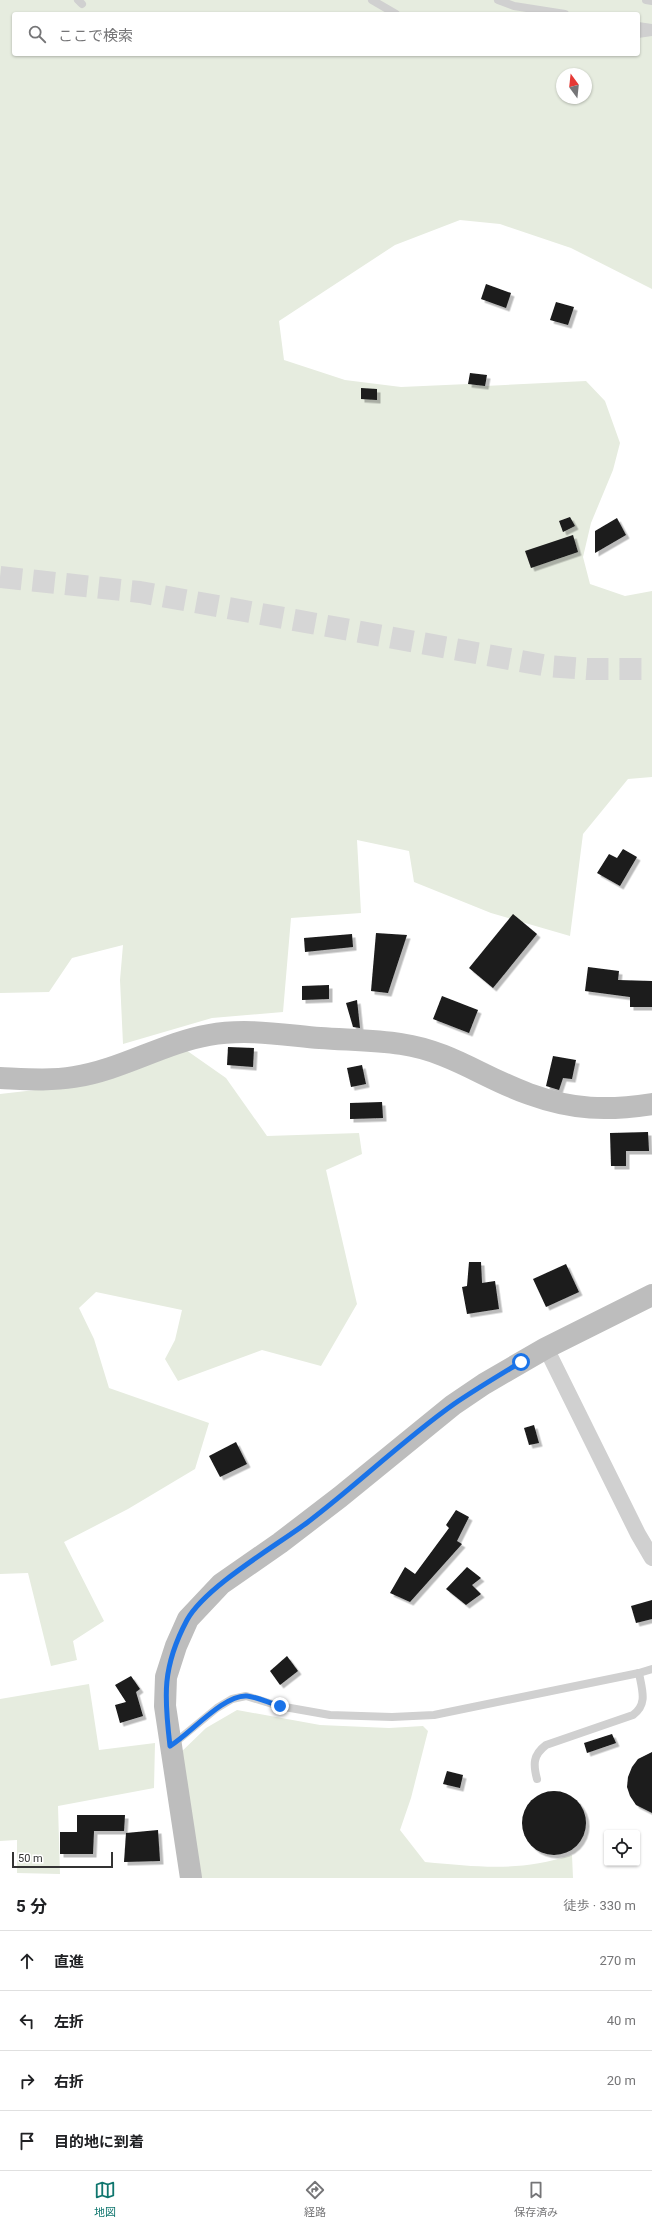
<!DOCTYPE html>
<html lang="ja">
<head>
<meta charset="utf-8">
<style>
	body { margin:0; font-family:Roboto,"Noto Sans JP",sans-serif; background:#f2f2f2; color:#202124 }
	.controls { position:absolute; right:12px; bottom:12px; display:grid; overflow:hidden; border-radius:4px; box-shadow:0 1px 3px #0004 }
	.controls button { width:36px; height:36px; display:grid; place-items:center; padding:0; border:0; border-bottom:1px solid #e0e0e0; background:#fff; color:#202124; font:20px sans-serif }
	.compass { position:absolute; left:556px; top:68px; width:36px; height:36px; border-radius:50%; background:#fff; box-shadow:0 1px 3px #0004; rotate:345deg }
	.scale { position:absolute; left:12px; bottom:10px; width:101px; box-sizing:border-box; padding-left:4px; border:2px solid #333; border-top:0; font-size:11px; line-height:14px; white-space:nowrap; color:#333; -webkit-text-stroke:3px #fff; paint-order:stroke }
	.stop { position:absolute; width:12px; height:12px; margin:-9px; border:3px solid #1a73e8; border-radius:50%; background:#fff }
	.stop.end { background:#1a73e8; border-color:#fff; box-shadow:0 1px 4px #0008 }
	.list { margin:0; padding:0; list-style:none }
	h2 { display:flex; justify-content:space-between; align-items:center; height:52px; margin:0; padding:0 16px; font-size:17px }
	h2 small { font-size:13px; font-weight:400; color:#757577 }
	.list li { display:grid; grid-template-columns:26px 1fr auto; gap:12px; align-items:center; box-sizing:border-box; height:60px; padding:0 16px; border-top:1px solid #e0e0e0 }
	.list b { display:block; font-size:15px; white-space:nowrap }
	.list em { font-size:13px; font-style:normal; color:#757577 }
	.icon { flex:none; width:22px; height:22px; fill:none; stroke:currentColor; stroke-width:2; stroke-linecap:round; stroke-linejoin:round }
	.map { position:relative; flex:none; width:652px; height:1878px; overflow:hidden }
	.search { position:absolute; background:#fff; box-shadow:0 1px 3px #0004; left:12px; right:12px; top:12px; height:44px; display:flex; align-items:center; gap:10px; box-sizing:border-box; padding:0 14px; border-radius:4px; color:#757577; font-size:15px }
	.sheet { height:292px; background:#fff }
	nav { display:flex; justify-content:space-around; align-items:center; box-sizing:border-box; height:56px; border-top:1px solid #e0e0e0; background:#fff; font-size:11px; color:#757577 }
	nav a { display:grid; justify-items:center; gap:2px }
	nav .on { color:#0f766e }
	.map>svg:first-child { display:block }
	.green { fill:#e6ecdf; fill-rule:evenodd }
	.building { fill:#1a1a1a; filter:url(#shadow) }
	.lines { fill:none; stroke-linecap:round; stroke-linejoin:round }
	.secondary-tunnel { stroke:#d6d6d6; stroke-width:22; stroke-dasharray:22 11; stroke-linecap:butt }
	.lane { stroke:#d0d0d0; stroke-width:8 }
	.street { stroke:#d0d0d0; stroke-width:16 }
	.secondary { stroke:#bdbdbd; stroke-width:22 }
	.route { stroke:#1a73e8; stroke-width:5 }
</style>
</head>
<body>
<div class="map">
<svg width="652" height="1878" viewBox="0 0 652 1878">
	<defs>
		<filter id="shadow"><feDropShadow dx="3.5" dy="3.5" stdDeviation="0" flood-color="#0004"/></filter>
	</defs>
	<rect width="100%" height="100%" fill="#fff"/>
	<g class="green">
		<path d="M0,0h652v289l-81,-41 -71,-24 -40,-4 -65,25 -116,76 5,39 61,20 56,7 67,-3 17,2 101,-5 19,20 15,42 -7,27 -22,53 -8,34 7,27 35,12 27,-5v186l-24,2 -45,55 -13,102 -79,-23 -77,-31 -5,-31 -52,-11 4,73 -70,5 -8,94 -71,6 -89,26 -3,-64 3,-35 -51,13 -23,34 -49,1zM14,14h624v40h-624zM562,74h24v24h-24z"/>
		<path d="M186,1050l40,28 41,58 92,-3 3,21 -36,16 31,134 -36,62 -59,-16 -84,31 -13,-22 10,-19 7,-30 -86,-18 -17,16 15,31 15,49 100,35 -14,46 -67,40 -64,33 40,79 -31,20 4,19 -26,6 -23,-93 -28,1v-480l79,-9z"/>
		<path d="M89,1684l10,66 56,-7 -1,45 -96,18 2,68 -43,-1v-33l-17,1v-142z"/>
		<path d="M237,1710l83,15 69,3 34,-2 5,5 -17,67 -11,32 25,32c56,5 93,10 147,-7l1,23h-373l-23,-122 29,-28z"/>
	</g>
	<g class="building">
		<path d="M486,284l25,9 -5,15 -25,-9z"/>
		<path d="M556,302l18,5 -6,18 -18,-5z"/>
		<path d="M470,373l17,2 -2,11 -17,-2z"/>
		<path d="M361,388l16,1v11l-16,-1z"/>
		<path d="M570,517l5,9 -12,6 -4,-11z"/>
		<path d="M617,518l9,17 -31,18v-22z"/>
		<path d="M573,535l5,17 -47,16 -6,-17z"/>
		<path d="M623,849l14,8 -17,29 -23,-13 12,-19 8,4z"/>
		<path d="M513,914l24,20 -44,54 -24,-20z"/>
		<path d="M376,933l31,2 -19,58 -17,-2z"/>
		<path d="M352,934l1,13 -48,5 -1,-14z"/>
		<path d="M588,967l31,4 -1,9 34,1v26h-22v-10l-45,-6z"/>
		<path d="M329,985v14l-27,1v-14z"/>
		<path d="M442,996l36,14 -9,23 -36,-14z"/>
		<path d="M357,1000l3,28 -7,-1 -7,-24z"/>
		<path d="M228,1047l26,1 -1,19 -26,-2z"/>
		<path d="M553,1056l23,4 -4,19 -9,-1 -4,12 -13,-4z"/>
		<path d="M362,1065l4,19 -15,3 -4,-19z"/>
		<path d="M382,1102l1,16 -33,1v-16z"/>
		<path d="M648,1132l1,19h-23v15h-15l-1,-33z"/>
		<path d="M469,1262h12l1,21 13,-2 4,28 -32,5 -5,-27 5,-1z"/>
		<path d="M566,1264l13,28 -33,15 -13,-28z"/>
		<path d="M534,1425l5,18 -10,2 -5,-17z"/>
		<path d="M236,1442l11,22 -27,13 -11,-21z"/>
		<path d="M456,1510l13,7 -12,24 5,3 -52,58 -20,-9 15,-26 10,7 34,-46 -3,-3z"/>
		<path d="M467,1567l14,11 -9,7 9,9 -15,11 -20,-16z"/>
		<path d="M652,1600v19l-16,4 -5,-17z"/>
		<path d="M287,1656l11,15 -18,14 -10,-14z"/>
		<path d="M131,1676l9,13 -4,3 7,24 -23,7 -5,-18 11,-3 -11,-17z"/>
		<path d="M612,1734l4,9 -29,10 -3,-10z"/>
		<path d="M652,1752v61l-16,-8 -6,-9 -3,-9 1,-10 4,-10 6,-8z"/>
		<path d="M447,1771l16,4 -3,13 -17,-4z"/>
		<circle cx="554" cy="1823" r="32"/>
		<path d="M77,1815h48l-1,16h-30l-1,23h-33v-22h17z"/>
		<path d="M158,1830l2,31 -36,1 2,-29z"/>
	</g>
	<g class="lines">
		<path class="secondary-tunnel" d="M0,577l140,15 408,74 39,3h65"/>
		<g class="lane">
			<path d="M78,0l4,4"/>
			<path d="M372,0l24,14"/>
			<path d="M498,0l16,6 51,8"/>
			<path d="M646,0l6,1"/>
			<path d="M638,26l14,2"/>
			<path d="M638,34l14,-2"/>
			<path d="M172,1745l45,-37 15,-9 14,-3 33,10 51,9 62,2 42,-2 205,-42 13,-4"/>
			<path d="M537,1779c-4,-15 -4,-24 9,-34l87,-30c15,-11 9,-25 6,-42"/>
		</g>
		<path class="street" d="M546,1348l92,186 14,24"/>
		<g class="secondary">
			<path d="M0,1078c25,1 50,3 74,-1 47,-7 89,-34 135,-42 37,-7 75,0 111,3 27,2 55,2 81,6 49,7 83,34 128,50 44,16 78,17 123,10"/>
			<path d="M191,1878l-26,-172 1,-29 10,-31 12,-27 33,-35 59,-41 60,-46 113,-92 31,-21 62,-36 106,-53"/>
		</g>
	</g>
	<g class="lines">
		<path class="route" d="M280,1706c-11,-3 -23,-9 -33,-10 -23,-2 -57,38 -77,50 -6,-50 -8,-79 17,-126 19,-34 89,-74 121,-98 50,-38 95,-82 146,-118 22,-15 44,-28 67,-42"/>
	</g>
</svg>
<div class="controls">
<button><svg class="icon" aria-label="locate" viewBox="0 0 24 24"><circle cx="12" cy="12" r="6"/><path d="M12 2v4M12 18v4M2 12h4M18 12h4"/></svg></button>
</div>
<svg class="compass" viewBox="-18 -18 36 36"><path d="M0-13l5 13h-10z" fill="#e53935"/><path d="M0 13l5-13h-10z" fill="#757577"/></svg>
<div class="scale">50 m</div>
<div class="stop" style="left:521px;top:1362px"></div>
<div class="stop end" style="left:280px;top:1706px"></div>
<div class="search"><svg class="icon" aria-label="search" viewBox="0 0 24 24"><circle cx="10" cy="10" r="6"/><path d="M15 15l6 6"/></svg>ここで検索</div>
</div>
<section class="sheet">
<h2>5 分<small>徒歩 · 330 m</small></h2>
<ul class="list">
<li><svg class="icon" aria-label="ahead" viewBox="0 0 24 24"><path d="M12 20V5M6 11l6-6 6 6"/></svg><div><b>直進</b></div><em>270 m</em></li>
<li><svg class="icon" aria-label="left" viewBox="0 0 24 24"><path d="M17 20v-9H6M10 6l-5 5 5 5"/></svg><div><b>左折</b></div><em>40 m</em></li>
<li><svg class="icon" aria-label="right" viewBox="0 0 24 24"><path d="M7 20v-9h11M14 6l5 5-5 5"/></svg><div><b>右折</b></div><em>20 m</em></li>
<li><svg class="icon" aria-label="arrive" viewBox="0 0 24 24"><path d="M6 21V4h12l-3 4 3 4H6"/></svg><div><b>目的地に到着</b></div></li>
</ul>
</section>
<nav>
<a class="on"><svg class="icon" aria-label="map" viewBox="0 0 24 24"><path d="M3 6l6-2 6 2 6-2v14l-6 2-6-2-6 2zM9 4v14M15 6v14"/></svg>地図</a>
<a><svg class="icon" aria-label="directions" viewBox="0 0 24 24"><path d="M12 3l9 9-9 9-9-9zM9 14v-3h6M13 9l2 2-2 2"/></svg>経路</a>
<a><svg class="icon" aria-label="saved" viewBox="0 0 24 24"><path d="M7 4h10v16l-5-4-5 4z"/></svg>保存済み</a>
</nav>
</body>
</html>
